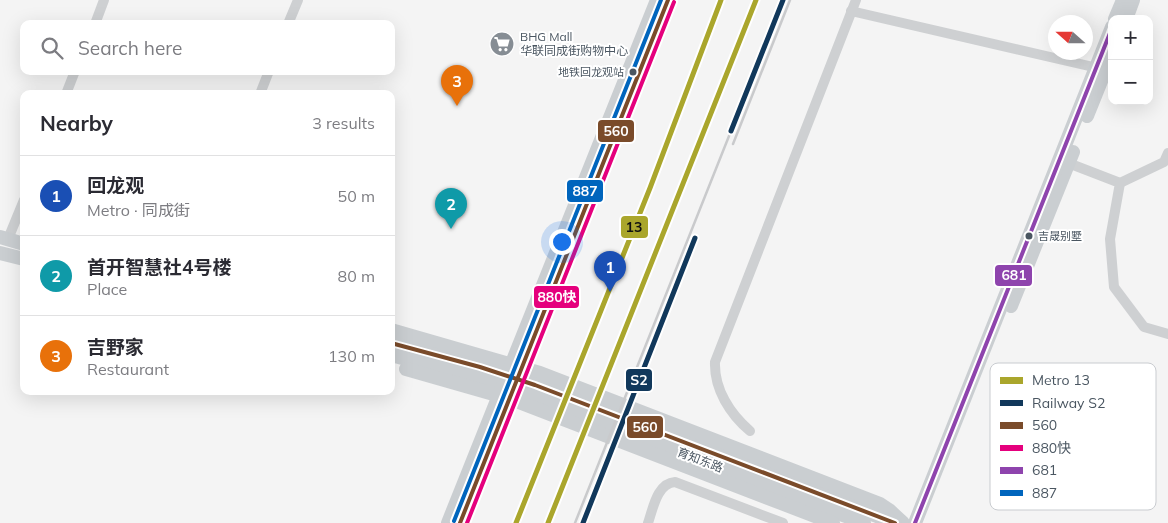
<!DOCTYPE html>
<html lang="en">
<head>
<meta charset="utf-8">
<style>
	body { margin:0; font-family:Mulish,"Noto Sans SC",sans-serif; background:#f7f7f7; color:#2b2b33 }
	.controls { position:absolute; right:15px; top:15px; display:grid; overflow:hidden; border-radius:10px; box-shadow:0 5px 20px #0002 }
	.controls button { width:45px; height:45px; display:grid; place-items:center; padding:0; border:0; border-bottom:1px solid #e1e1e2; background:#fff; color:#2b2b33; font:25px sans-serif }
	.compass { position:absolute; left:1048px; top:15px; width:45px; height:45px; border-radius:50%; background:#fff; box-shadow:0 5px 20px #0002; rotate:291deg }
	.you { position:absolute; left:561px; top:241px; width:18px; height:18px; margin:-12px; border:4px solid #fff; border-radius:50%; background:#1a73e8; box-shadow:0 0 0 8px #1a73e833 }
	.badge { display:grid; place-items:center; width:32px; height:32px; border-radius:50%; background:#111827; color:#fff; font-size:16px; font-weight:700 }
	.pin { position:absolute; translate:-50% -41px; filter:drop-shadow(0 1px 2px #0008) }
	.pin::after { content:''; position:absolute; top:26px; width:18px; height:15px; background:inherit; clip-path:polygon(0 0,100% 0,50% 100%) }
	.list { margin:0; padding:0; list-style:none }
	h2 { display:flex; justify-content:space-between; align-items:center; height:65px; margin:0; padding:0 20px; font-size:21px }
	h2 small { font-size:16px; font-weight:400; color:#7c7c81 }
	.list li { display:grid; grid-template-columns:32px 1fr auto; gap:15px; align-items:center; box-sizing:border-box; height:80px; padding:0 20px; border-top:1px solid #e1e1e2 }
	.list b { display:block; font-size:19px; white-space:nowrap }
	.list p { margin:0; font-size:16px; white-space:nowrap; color:#7c7c81 }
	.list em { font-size:16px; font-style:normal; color:#7c7c81 }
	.icon { flex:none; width:28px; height:28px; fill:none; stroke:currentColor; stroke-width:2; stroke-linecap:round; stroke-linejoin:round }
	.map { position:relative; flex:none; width:1168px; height:523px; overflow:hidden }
	.search { position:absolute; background:#fff; box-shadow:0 5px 20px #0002; left:20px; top:20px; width:375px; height:55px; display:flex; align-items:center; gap:12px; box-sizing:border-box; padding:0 18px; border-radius:10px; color:#7c7c81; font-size:19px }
	.panel { position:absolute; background:#fff; box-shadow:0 5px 20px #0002; left:20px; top:90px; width:375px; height:305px; border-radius:10px }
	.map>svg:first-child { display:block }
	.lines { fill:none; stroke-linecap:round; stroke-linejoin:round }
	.minor { stroke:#ced0d2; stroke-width:10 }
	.major { stroke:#caced1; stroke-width:14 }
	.rail { stroke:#c9cacc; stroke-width:2.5 }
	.bus-1-casing { stroke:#fff; stroke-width:8 }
	.bus-2-casing { stroke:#fff; stroke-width:8 }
	.bus-3-casing { stroke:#fff; stroke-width:8 }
	.bus-4-casing { stroke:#fff; stroke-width:8 }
	.bus-1 { stroke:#7a4b2a; stroke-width:4 }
	.bus-2 { stroke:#e5007d; stroke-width:4 }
	.bus-3 { stroke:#8e44ad; stroke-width:4 }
	.bus-4 { stroke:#0065bd; stroke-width:4 }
	.rail-1-casing { stroke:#fff; stroke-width:9 }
	.rail-1 { stroke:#11385b; stroke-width:5 }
	.metro-1-casing { stroke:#fff; stroke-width:9 }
	.metro-1 { stroke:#aaa62c; stroke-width:5 }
	.bus-dot { fill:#4a5661; stroke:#fff; stroke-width:2 }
	.labels { text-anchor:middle; stroke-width:4; stroke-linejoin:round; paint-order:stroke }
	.bus-label { font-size:11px; fill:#4a5661; stroke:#fff; text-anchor:end }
	.poi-label { font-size:12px; fill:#4a5661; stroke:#fff; text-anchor:start }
	.street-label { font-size:12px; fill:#4a5661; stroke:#fff }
	.key { fill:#fff; stroke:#c9ccd0; stroke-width:1 }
	.key-label { font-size:14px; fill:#4a5661 }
	.line-badge { stroke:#fff; stroke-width:2 }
	.badge-label { font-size:14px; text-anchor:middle; font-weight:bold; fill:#fff }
	.pale-badge-label { font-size:14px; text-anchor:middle; font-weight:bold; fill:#111 }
</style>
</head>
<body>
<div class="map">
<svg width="1168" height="523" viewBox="0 0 1168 523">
	<rect width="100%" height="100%" fill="#f4f4f4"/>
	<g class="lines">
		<g class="minor">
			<path d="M851,11l251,58"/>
			<path d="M95,24l9,-24"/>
			<path d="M288,24l10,-24"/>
			<path d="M66,94l9,-23"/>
			<path d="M260,94l9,-23"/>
			<path d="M1063,161l57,22 -10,56 4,48 30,40 24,7"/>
			<path d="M1120,183l44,-21 4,-9"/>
			<path d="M8,239l16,-39"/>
			<path d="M750,431c-20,-17 -36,-42 -35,-69l141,-362"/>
			<path d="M648,523c5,-14 9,-40 27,-41l108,41"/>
		</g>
		<g class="major">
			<path d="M1115,19l8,-19"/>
			<path d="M1126,19l7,-19"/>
			<path d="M1087,116l25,-62"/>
			<path d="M0,237l24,7"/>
			<path d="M0,253l24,6"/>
			<path d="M1011,306l62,-154"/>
			<path d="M391,330l149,43 340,131 9,6 14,13"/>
			<path d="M391,343l89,24 55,18 360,138"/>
			<path d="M391,355l87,23 53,18 333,127"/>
			<path d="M406,369l105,30 322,124"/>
			<path d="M448,523l209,-523"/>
			<path d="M460,523l208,-523"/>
			<path d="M915,523l197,-496"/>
		</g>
		<g class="rail">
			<path d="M733,144l57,-144"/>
			<path d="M575,523l156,-392"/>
		</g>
		<defs>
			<g id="bus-1">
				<path d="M391,343l89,24 55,18 360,138"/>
				<path d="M460,523l208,-523"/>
			</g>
			<path id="bus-2" d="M467,523l207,-521"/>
			<path id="bus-3" d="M915,523l197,-495"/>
			<path id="bus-4" d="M454,521l207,-521"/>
		</defs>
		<use href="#bus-1" class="bus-1-casing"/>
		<use href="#bus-2" class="bus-2-casing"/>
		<use href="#bus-3" class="bus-3-casing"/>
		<use href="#bus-4" class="bus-4-casing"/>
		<use href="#bus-1" class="bus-1"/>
		<use href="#bus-2" class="bus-2"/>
		<use href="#bus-3" class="bus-3"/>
		<use href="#bus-4" class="bus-4"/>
		<defs>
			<g id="rail-1">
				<path d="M731,131l52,-131"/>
				<path d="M583,523l112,-285"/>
			</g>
		</defs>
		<use href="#rail-1" class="rail-1-casing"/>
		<use href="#rail-1" class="rail-1"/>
		<defs>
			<g id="metro-1">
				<path d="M516,523l134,-335 71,-188"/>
				<path d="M548,523l208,-523"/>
			</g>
		</defs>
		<use href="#metro-1" class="metro-1-casing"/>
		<use href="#metro-1" class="metro-1"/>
	</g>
	<defs>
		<symbol id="supermarket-disc" viewBox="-11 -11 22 22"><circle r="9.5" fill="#868d94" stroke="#fff"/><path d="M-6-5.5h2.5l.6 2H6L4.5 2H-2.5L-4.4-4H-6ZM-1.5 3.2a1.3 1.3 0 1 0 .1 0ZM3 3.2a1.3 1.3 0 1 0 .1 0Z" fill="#fff"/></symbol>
	</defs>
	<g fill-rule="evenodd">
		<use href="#supermarket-disc" x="488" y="30" width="28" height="28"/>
	</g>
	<g class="bus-dot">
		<circle cx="633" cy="72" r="4.5"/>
		<circle cx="1029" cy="236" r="4.5"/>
	</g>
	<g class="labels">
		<g class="bus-label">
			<text x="624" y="76">地铁回龙观站</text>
			<text x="1038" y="240" text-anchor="start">吉晟别墅</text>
		</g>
		<g class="poi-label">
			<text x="520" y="41">BHG Mall<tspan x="520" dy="14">华联同成街购物中心</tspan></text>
		</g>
		<g class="street-label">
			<text transform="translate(700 460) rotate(21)" y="4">育知东路</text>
		</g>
	</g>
	<rect x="990" y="363" width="166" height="147" rx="8" class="key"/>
	<rect x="1000" y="377" width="23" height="7" fill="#aaa62c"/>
	<rect x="1000" y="400" width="23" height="6" fill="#11385b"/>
	<rect x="1000" y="422" width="23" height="7" fill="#7a4b2a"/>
	<rect x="1000" y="445" width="23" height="6" fill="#e5007d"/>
	<rect x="1000" y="467" width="23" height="7" fill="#8e44ad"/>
	<rect x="1000" y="490" width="23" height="6" fill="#0065bd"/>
	<g class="key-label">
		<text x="1032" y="385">Metro 13</text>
		<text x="1032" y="408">Railway S2</text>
		<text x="1032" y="430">560</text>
		<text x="1032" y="453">880快</text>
		<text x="1032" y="475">681</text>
		<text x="1032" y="498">887</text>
	</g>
	<g class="line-badge">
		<rect x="597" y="119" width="38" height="24" rx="5" fill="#7a4b2a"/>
		<rect x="566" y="179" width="38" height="24" rx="5" fill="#0065bd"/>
		<rect x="620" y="215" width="29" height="24" rx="5" fill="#aaa62c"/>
		<rect x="994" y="264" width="39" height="23" rx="5" fill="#8e44ad"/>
		<rect x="533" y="285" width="47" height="24" rx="5" fill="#e5007d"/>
		<rect x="625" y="368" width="28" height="24" rx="5" fill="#11385b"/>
		<rect x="626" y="415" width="38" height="24" rx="5" fill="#7a4b2a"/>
	</g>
	<g class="badge-label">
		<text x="616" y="136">560</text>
		<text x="585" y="196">887</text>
		<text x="1014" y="280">681</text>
		<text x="557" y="302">880快</text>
		<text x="639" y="385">S2</text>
		<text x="645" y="432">560</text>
	</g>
	<g class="pale-badge-label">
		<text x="634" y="232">13</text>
	</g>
</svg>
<div class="controls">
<button>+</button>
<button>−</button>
</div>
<svg class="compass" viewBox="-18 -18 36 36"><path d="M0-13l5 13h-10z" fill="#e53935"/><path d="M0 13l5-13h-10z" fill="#7c7c81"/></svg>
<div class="you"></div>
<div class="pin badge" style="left:610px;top:292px;background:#1a4fb4">1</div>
<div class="pin badge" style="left:451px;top:229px;background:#0f9aa8">2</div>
<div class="pin badge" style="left:457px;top:106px;background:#e8710a">3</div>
<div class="search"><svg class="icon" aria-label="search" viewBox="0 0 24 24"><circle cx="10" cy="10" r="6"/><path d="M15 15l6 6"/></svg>Search here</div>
<section class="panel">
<h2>Nearby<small>3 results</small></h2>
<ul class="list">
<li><span class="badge" style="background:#1a4fb4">1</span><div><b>回龙观</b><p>Metro · 同成街</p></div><em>50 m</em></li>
<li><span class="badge" style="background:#0f9aa8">2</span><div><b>首开智慧社4号楼</b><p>Place</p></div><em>80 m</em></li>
<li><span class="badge" style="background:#e8710a">3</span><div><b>吉野家</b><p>Restaurant</p></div><em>130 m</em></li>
</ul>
</section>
</div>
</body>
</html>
